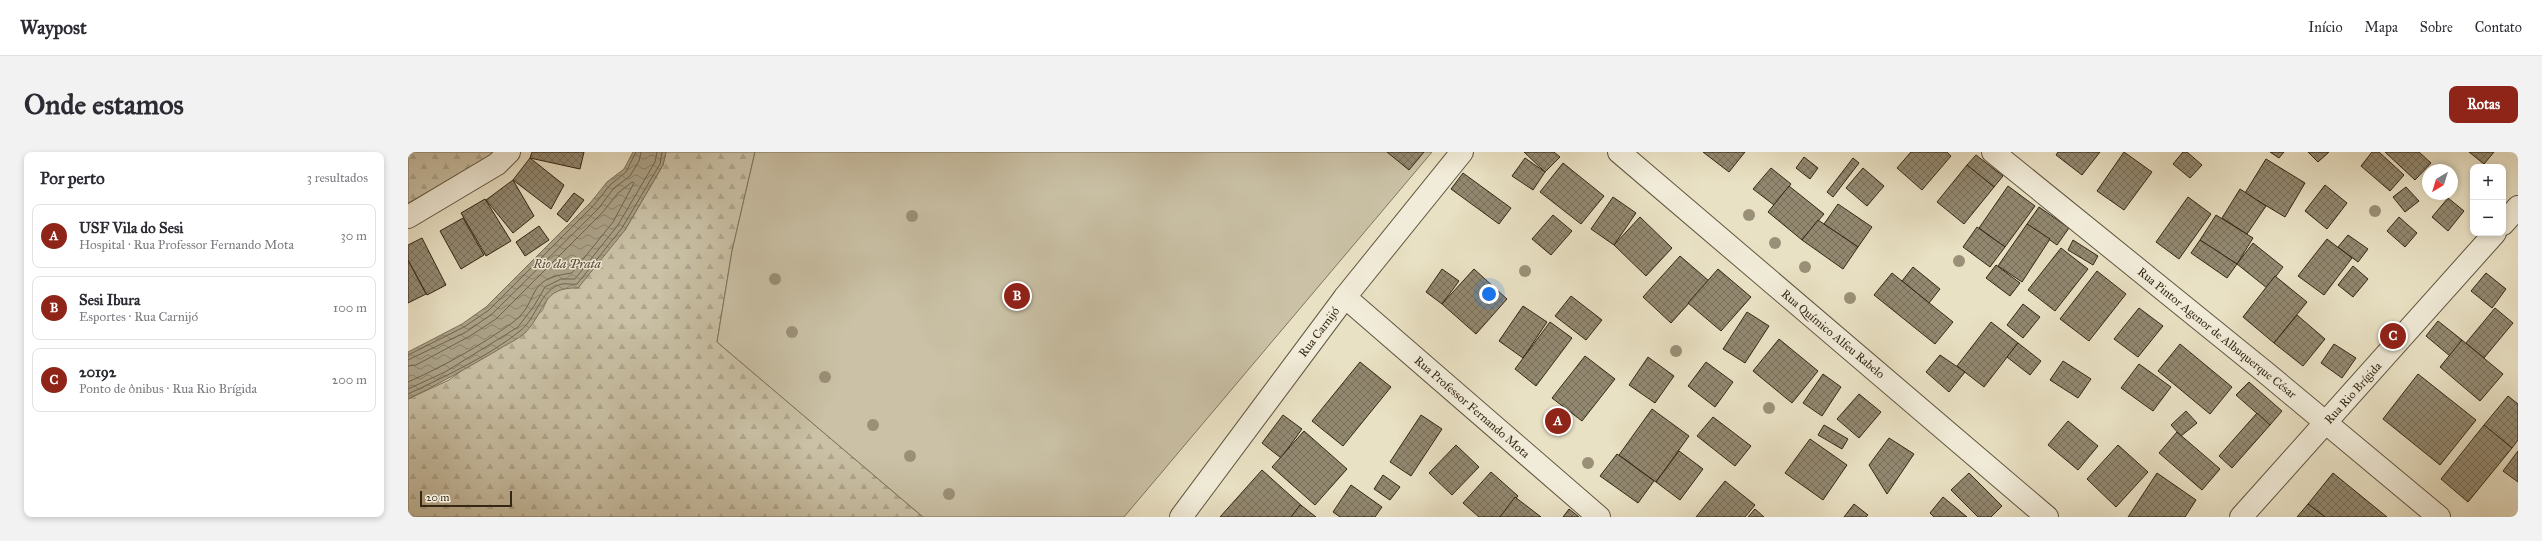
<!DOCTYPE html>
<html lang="pt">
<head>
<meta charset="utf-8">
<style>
	body { margin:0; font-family:"IM FELL Great Primer",serif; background:#f2f2f3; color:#2b2b33 }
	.controls { position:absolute; right:12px; top:12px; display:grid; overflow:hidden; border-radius:8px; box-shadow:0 2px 6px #0003 }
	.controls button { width:36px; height:36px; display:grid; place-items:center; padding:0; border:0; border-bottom:1px solid #e1e1e2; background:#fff; color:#2b2b33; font:20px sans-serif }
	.compass { position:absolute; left:2014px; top:12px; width:36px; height:36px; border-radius:50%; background:#fff; box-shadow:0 2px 6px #0003; rotate:218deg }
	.scale { position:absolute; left:12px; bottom:10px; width:92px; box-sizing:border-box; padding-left:4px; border:2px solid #342714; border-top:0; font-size:11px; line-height:14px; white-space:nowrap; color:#342714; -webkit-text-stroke:3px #f1ecd9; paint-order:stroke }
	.you { position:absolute; left:1081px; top:142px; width:14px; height:14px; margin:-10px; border:3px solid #fff; border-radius:50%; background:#1a73e8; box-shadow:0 0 0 6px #1a73e833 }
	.badge { display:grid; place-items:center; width:26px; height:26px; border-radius:50%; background:#8f2418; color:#fff; font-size:13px; font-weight:700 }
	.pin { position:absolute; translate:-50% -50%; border:2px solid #fff; box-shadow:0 1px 4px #0006 }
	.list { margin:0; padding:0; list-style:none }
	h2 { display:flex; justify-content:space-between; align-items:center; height:52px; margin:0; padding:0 16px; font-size:17px }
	h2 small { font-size:13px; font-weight:400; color:#7c7c81 }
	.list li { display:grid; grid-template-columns:26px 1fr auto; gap:12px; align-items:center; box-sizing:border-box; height:64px; margin:0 8px 8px; padding:0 8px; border:1px solid #e1e1e2; border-radius:8px }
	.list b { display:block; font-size:15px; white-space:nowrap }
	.list p { margin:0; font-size:13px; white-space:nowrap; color:#7c7c81 }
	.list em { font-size:13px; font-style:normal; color:#7c7c81 }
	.map { position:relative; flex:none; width:2110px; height:365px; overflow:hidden; border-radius:8px }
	header { display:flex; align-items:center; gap:24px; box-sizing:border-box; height:56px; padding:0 20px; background:#fff; border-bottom:1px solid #e1e1e2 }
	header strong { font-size:19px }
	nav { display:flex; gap:22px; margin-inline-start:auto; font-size:14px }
	.intro { display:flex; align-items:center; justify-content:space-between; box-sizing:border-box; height:96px; padding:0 24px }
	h1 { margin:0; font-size:28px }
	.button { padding:10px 18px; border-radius:8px; background:#8f2418; color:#fff; font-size:14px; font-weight:700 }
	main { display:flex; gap:24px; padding:0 24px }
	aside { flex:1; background:#fff; border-radius:8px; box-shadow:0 2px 6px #0003 }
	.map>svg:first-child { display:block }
	.forest { fill:url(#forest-firs); stroke:#7f745d }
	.green { fill:#cac1a6; stroke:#7f745d }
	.water { fill:url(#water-waves); stroke:#7b715a }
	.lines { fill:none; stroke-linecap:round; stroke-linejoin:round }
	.shore { stroke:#70644e; stroke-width:1 }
	.building { fill:url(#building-cross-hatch); stroke:#342714 }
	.minor-casing { stroke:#615640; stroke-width:24 }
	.minor { stroke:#f1ecd9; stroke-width:22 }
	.tree { fill:#9a9077 }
	.labels { text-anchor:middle; stroke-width:3; stroke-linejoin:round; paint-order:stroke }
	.street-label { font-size:12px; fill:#342714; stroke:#f1ecd9 }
	.water-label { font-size:13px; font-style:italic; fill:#584c37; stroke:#f1ecd9 }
</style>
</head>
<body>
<header>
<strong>Waypost</strong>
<nav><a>Início</a><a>Mapa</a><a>Sobre</a><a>Contato</a></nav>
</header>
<div class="intro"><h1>Onde estamos</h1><a class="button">Rotas</a></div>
<main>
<aside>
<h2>Por perto<small>3 resultados</small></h2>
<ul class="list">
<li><span class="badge">A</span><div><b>USF Vila do Sesi</b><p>Hospital · Rua Professor Fernando Mota</p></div><em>30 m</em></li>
<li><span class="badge">B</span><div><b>Sesi Ibura</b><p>Esportes · Rua Carnijó</p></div><em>100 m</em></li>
<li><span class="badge">C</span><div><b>20192</b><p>Ponto de ônibus · Rua Rio Brígida</p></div><em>200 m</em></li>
</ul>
</aside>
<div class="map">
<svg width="2110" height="365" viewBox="0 0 2110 365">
	<defs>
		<pattern id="forest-firs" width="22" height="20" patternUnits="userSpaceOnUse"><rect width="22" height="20" fill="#cac1a6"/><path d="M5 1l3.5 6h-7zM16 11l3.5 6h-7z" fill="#aea68e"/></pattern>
		<pattern id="water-waves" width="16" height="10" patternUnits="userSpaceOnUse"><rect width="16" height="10" fill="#aba288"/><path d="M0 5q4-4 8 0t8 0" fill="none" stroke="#8c846e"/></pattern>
		<pattern id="building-cross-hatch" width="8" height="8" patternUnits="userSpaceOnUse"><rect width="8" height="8" fill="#928870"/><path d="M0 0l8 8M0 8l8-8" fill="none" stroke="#786f5b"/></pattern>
	</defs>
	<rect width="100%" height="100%" fill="#e9e1c4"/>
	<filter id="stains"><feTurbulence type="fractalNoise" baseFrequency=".005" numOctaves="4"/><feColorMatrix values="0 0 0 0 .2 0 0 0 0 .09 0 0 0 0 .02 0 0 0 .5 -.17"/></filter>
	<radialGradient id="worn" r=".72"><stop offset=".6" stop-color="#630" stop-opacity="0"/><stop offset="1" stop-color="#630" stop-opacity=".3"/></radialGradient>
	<g class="forest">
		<path d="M0,0h85l-1,5 -84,46z"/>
		<path d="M258,0h89l-23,99 -15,91 206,175h-515v-118l41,-19 93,-69 7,-16 14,-7 62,-58 38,-65z"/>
	</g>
	<path class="green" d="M347,0h677l-308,365h-201l-206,-175 15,-91z"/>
	<path class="water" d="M225,0h33l-3,13 -38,65 -47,58c-37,-1 -31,22 -53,45 -8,7 -20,12 -29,18 -29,17 -57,33 -88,48v-47l54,-28 24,-17 105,-105 16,-20 17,-13z"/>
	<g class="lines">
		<g class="shore">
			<path d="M0,203l56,-28 25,-17 105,-105 16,-20 16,-13 10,-20"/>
			<path d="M0,208l58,-28 26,-18 106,-105 16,-21 16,-12 9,-15 2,-9"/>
			<path d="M0,214l8,-1 54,-29 26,-17 106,-106 16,-20 14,-11 2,1 -21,39 -41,51c-50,6 -30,28 -60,50 -32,23 -68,43 -104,59"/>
			<path d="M0,237l37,-17 73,-45 16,-21 11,-19 16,-8h14l43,-54 37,-63 2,-10"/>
			<path d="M0,242c36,-17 81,-38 112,-63 17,-13 20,-42 42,-47 5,-1 10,1 15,0l45,-56 38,-64 2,-12"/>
		</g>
	</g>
	<g class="building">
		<path d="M124,0h52l-4,17 -50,-11z"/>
		<path d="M979,0h37l-15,18z"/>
		<path d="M1116,0h30l6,5 -15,15z"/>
		<path d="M1295,0h42l-16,20z"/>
		<path d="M1503,0h36l4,4 -29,34 -25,-22z"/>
		<path d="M1650,0h42l-18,23 -26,-20z"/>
		<path d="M1716,0l28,20 -28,38 -27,-19z"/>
		<path d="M1775,0h4l15,13 -12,13 -17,-14z"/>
		<path d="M1862,0h14l-5,6z"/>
		<path d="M1900,0h21l-11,10z"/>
		<path d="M1964,0h7l25,23 -14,16 -29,-25z"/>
		<path d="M1977,0h34l12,11 -16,17z"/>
		<path d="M2061,0h25l-10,12z"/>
		<path d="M1568,3l27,21 -9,11 -27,-22z"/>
		<path d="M1396,5l14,11 -8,11 -14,-11z"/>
		<path d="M122,6l34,27 -13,24 -38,-29z"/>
		<path d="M1117,6l20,14 -12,18 -21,-14z"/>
		<path d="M1445,6l6,5 -26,34 -6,-5z"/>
		<path d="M1858,7l39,24 -20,34 -40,-24z"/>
		<path d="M1155,11l41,33 -23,28 -41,-32z"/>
		<path d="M1559,13l27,22 -30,37 -27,-22z"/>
		<path d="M1363,16l20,16 -17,21 -21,-16z"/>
		<path d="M1455,16l21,18 -17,20 -21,-18z"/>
		<path d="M1055,21l48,35 -12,16 -48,-35z"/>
		<path d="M105,28l21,36 -21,17 -27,-33z"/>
		<path d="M1917,33l22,18 -20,26 -22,-18z"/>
		<path d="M1381,34l35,28 -22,26 -34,-28z"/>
		<path d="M1600,34l27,20 -30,41 -26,-19z"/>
		<path d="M1998,35l13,14 -14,11 -12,-15z"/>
		<path d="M1832,37l26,17 -19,28 -25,-16z"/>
		<path d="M166,41l10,7 -17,22 -10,-8z"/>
		<path d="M1205,45l23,16 -22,32 -23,-16z"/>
		<path d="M1780,45l23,17 -32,45 -23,-17z"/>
		<path d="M2040,46l16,13 -16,20 -16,-14z"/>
		<path d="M77,47l26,42 -25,15 -25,-43z"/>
		<path d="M1430,52l34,23 -14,20 -34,-23z"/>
		<path d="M1631,55l30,21 -12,17 -30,-21z"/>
		<path d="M1145,63l19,16 -21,24 -19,-16z"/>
		<path d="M1808,63l37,23 -16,26 -37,-24z"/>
		<path d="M1232,65l32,31 -26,28 -32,-31z"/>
		<path d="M1991,65l18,16 -12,14 -18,-16z"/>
		<path d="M55,66l21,37 -23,14 -21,-38z"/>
		<path d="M1410,68l40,27 -15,22 -41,-29z"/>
		<path d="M1619,72l23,15 -28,43 -24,-16z"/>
		<path d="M131,74l10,14 -24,16 -9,-14z"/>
		<path d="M1569,75l28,20 -15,20 -27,-20z"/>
		<path d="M1940,83l20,14 -10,13 -20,-15z"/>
		<path d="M14,86l24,47 -19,10 -19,-35v-15z"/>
		<path d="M1919,87l25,19 -28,37 -26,-19z"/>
		<path d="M1665,88l25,16 -5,9 -25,-15z"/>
		<path d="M1792,88l37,24 -10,14 -36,-25z"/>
		<path d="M1845,91l30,24 -16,21 -30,-24z"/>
		<path d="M1653,96l27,21 -33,42 -27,-21z"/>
		<path d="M1272,104l29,25 -38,42 -28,-26z"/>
		<path d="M0,108l18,34 -18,9z"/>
		<path d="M1588,113l24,18 -10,13 -24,-18z"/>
		<path d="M1945,114l15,13 -15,18 -15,-12z"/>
		<path d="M1505,115l27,22 -11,14 -27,-22z"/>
		<path d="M1034,117l17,12 -17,23 -16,-12z"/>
		<path d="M1066,117l33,30 -31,35 -34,-30z"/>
		<path d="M1310,117l33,28 -30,34 -33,-28z"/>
		<path d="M1689,119l29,23 -37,47 -29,-22z"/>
		<path d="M1484,121l61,49 -18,22 -61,-49z"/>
		<path d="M2078,121l20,16 -14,19 -21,-17z"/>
		<path d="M1867,124l32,26 -33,41 -31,-26z"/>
		<path d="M1163,144l31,24 -16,20 -31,-24z"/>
		<path d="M1615,152l17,13 -17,21 -16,-13z"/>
		<path d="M1115,154l24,16 -24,36 -24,-17z"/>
		<path d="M1731,156l24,18 -25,31 -24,-18z"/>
		<path d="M2087,156l18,15 -29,35 -18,-15z"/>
		<path d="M1339,160l22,14 -24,37 -22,-14z"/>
		<path d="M1889,163l28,24 -22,27 -29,-23z"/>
		<path d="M2030,169l24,19 -12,16 -24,-20z"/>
		<path d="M1142,170l22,16 -36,48 -21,-17z"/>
		<path d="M1583,170l27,21 -34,44 -27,-21z"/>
		<path d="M1371,187l39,32 -26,32 -39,-32z"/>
		<path d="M2054,188l41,34 -23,27 -40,-34z"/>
		<path d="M1610,191l23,18 -11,14 -23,-18z"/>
		<path d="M1772,192l52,43 -22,27 -52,-43z"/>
		<path d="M1926,192l22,14 -14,20 -21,-15z"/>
		<path d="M1532,203l25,17 -16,20 -23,-20z"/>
		<path d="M1177,204l30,23 -33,42 -30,-23z"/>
		<path d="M1240,205l26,19 -19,27 -26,-18z"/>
		<path d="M1655,209l28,18 -13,19 -28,-18z"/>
		<path d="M952,210l31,25 -48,59 -31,-25z"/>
		<path d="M1298,210l27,20 -18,25 -27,-21z"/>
		<path d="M1731,212l32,23 -18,24 -32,-23z"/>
		<path d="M1415,222l18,13 -19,29 -19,-13z"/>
		<path d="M2010,222l58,46 -36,45 -57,-46z"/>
		<path d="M1841,230l33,29 -12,14 -34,-30z"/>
		<path d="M1451,242l22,18 -22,26 -22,-19z"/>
		<path d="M2100,244l10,8v36l-6,8 -28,-23z"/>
		<path d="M1244,257l37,27 -33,46 -37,-27z"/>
		<path d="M1778,259l11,12 -16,13 -10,-11z"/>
		<path d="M1849,261l13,12 -38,43 -13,-12z"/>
		<path d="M875,263l19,14 -21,29 -19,-15z"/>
		<path d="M1013,263l21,14 -31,47 -21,-14z"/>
		<path d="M1305,265l38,29 -16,20 -38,-30z"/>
		<path d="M1660,269l30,25 -20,24 -30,-25z"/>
		<path d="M1416,273l24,14 -6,10 -24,-14z"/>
		<path d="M2076,273l28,23 -44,54 -27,-23z"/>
		<path d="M896,279l43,38 -32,36 -43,-38z"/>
		<path d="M1769,280l43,37 -18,21 -43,-37z"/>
		<path d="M1481,286l25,16 -27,40 -18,-29z"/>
		<path d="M1402,287l37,26 -24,35 -38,-27z"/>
		<path d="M1048,293l23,22 -27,28 -23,-22z"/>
		<path d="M1710,293l30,27 -32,35 -29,-28z"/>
		<path d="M1271,299l24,18 -23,31 -24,-18z"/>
		<path d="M2110,299v31l-15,-11z"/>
		<path d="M1209,302l37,27 -16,22 -38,-27z"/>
		<path d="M854,318l40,36 -10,11h-72z"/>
		<path d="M1083,320l27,24 -18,21h-21l-16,-14z"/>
		<path d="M1561,321l33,33 -11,11h-13l-27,-27z"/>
		<path d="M1749,321l39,27 -11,17h-57z"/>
		<path d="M1925,321l54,44h-62l-17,-13z"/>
		<path d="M975,323l17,12 -10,13 -16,-11z"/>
		<path d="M1317,329l30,24 -10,12h-49z"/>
		<path d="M943,333l31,22 -7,10h-35l-7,-5z"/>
		<path d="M1107,345l26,20h-41z"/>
		<path d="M1535,345l24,20h-33l-4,-4z"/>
		<path d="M1446,352l14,11 -2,2h-22z"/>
		<path d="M1900,352l17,13h-28z"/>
		<path d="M892,353l2,1 14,11h-25z"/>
		<path d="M1161,357l10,8h-16z"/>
		<path d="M1347,357l9,8h-16z"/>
	</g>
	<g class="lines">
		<defs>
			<g id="minor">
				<path d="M1211,0l428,365"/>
				<path d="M1585,0l272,220 174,145"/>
				<path d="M0,65l89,-53 12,-12"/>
				<path d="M2095,72l15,-17"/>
				<path d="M937,145l254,220"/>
				<path d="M773,365l164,-220 117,-145"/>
				<path d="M1833,365l254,-284"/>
			</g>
		</defs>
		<use href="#minor" class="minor-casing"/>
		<use href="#minor" class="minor"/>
	</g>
	<g class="tree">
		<circle cx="1967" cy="59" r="6"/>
		<circle cx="1341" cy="63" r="6"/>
		<circle cx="504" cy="64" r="6"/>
		<circle cx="1367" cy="91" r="6"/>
		<circle cx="1551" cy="109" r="6"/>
		<circle cx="1397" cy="115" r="6"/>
		<circle cx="1117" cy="119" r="6"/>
		<circle cx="367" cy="127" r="6"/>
		<circle cx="1442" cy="146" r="6"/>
		<circle cx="384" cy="180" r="6"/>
		<circle cx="1268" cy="199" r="6"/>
		<circle cx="417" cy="225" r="6"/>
		<circle cx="1361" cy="256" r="6"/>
		<circle cx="465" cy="273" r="6"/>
		<circle cx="502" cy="304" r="6"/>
		<circle cx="1180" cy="311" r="6"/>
		<circle cx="541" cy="342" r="6"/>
	</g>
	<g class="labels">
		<g class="street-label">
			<text transform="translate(911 180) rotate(-53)" y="4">Rua Carnijó</text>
			<text transform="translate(1809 181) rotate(39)" y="4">Rua Pintor Agenor de Albuquerque César</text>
			<text transform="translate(1425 182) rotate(40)" y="4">Rua Químico Alfeu Rabelo</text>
			<text transform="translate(1945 241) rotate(-48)" y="4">Rua Rio Brígida</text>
			<text transform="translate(1064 255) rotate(41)" y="4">Rua Professor Fernando Mota</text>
		</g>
		<g class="water-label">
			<text x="159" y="116">Rio da Prata</text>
		</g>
	</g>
	<rect width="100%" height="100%" filter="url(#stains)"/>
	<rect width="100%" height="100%" fill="url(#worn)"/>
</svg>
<div class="controls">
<button>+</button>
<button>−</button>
</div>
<svg class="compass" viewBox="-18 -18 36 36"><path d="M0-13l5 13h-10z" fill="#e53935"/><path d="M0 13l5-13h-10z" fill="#7c7c81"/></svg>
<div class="scale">20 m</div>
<div class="you"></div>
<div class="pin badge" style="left:1150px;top:269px">A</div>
<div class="pin badge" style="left:609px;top:144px">B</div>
<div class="pin badge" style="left:1985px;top:184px">C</div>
</div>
</main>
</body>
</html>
